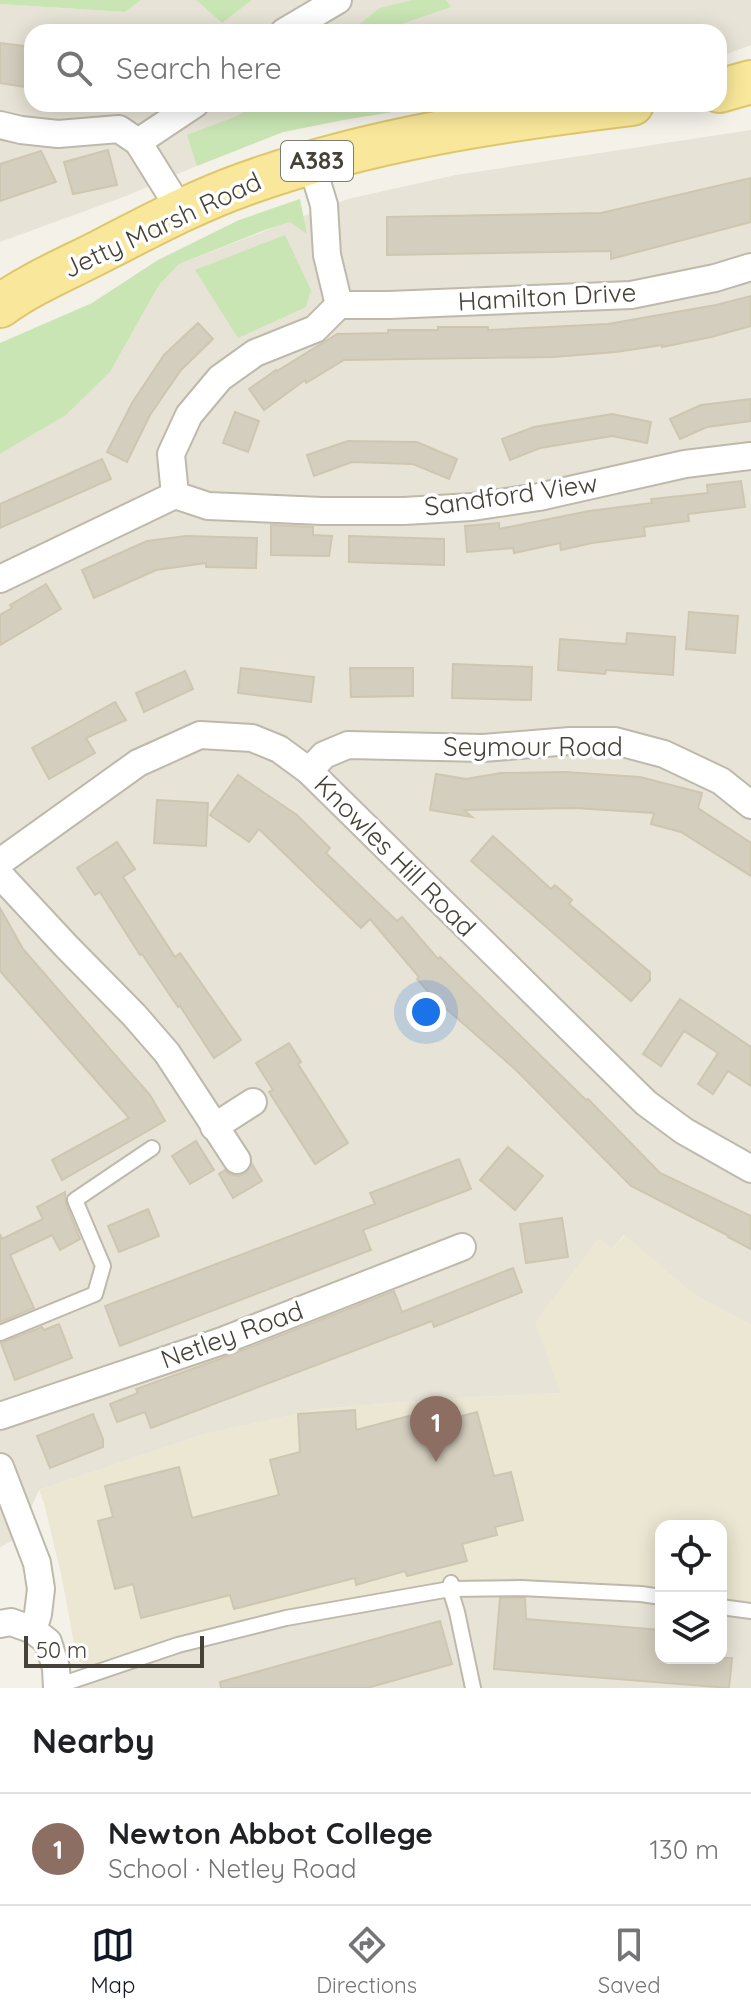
<!DOCTYPE html>
<html lang="en">
<head>
<meta charset="utf-8">
<style>
	body { margin:0; font-family:Quicksand,sans-serif; background:#f2f2f2; color:#202124 }
	.controls { position:absolute; right:24px; bottom:24px; display:grid; overflow:hidden; border-radius:16px; box-shadow:0 4px 20px #0003 }
	.controls button { width:72px; height:72px; display:grid; place-items:center; padding:0; border:0; border-bottom:2px solid #e0e0e0; background:#fff; color:#202124; font:40px sans-serif }
	.scale { position:absolute; left:24px; bottom:20px; width:180px; box-sizing:border-box; padding-left:8px; border:4px solid #464237; border-top:0; font-size:22px; line-height:28px; white-space:nowrap; color:#464237; -webkit-text-stroke:6px #fff; paint-order:stroke }
	.you { position:absolute; left:426px; top:1012px; width:28px; height:28px; margin:-20px; border:6px solid #fff; border-radius:50%; background:#1a73e8; box-shadow:0 0 0 12px #1a73e833 }
	.badge { display:grid; place-items:center; width:52px; height:52px; border-radius:50%; background:#111827; color:#fff; font-size:26px; font-weight:700 }
	.pin { position:absolute; translate:-50% -66px; filter:drop-shadow(0 2px 4px #0008) }
	.pin::after { content:''; position:absolute; top:42px; width:28px; height:24px; background:inherit; clip-path:polygon(0 0,100% 0,50% 100%) }
	.list { margin:0; padding:0; list-style:none }
	h2 { display:flex; justify-content:space-between; align-items:center; height:104px; margin:0; padding:0 32px; font-size:34px }
	h2 small { font-size:26px; font-weight:400; color:#757577 }
	.list li { display:grid; grid-template-columns:52px 1fr auto; gap:24px; align-items:center; box-sizing:border-box; height:112px; padding:0 32px; border-top:2px solid #e0e0e0 }
	.list b { display:block; font-size:30px; white-space:nowrap }
	.list p { margin:0; font-size:26px; white-space:nowrap; color:#757577 }
	.list em { font-size:26px; font-style:normal; color:#757577 }
	.icon { flex:none; width:44px; height:44px; fill:none; stroke:currentColor; stroke-width:2; stroke-linecap:round; stroke-linejoin:round }
	.map { position:relative; flex:none; width:751px; height:1688px; overflow:hidden }
	.search { position:absolute; background:#fff; box-shadow:0 4px 20px #0003; left:24px; right:24px; top:24px; height:88px; display:flex; align-items:center; gap:20px; box-sizing:border-box; padding:0 28px; border-radius:24px; color:#757577; font-size:30px }
	.sheet { height:216px; background:#fff }
	nav { display:flex; justify-content:space-around; align-items:center; box-sizing:border-box; height:112px; border-top:2px solid #e0e0e0; background:#fff; font-size:22px; color:#757577 }
	nav a { display:grid; justify-items:center; gap:4px }
	nav .on { color:#111827 }
	.map>svg:first-child { display:block }
	.residential { fill:#e7e3d6 }
	.education { fill:#ebe7d2 }
	.green { fill:#c9e5b3 }
	.building { fill:#d4cebe; stroke:#cfc6b1; stroke-width:2 }
	.lines { fill:none; stroke-linecap:round; stroke-linejoin:round }
	.service-casing { stroke:#beb9ab; stroke-width:18 }
	.minor-casing { stroke:#beb9ab; stroke-width:30 }
	.primary-casing { stroke:#dec76b; stroke-width:46 }
	.service { stroke:#fff; stroke-width:14 }
	.minor { stroke:#fff; stroke-width:26 }
	.primary { stroke:#f9e89b; stroke-width:42 }
	.labels { text-anchor:middle; stroke-width:7; stroke-linejoin:round; paint-order:stroke }
	.shield { fill:#fff; stroke:#7e7b73; stroke-width:2 }
	.shield-label { font-size:24px; font-weight:bold; fill:#464237 }
	.street-label { font-size:26px; fill:#464237; stroke:#fff }
</style>
</head>
<body>
<div class="map">
<svg width="751" height="1688" viewBox="0 0 751 1688">
	<rect width="100%" height="100%" fill="#f3f1e8"/>
	<g class="residential">
		<path d="M141,0h55l26,23 30,-23h499v45l-32,12v-25h-687v72h409l-98,16 -60,12 -68,26 -89,38 -126,46v-238l125,8z"/>
		<path d="M751,130v1195l-58,-31 -69,-59 -12,13 -52,145 -119,6 -120,10 -116,25 -166,56 -21,48 -18,9v-1093l66,-39 44,-43 49,-87 20,-21 169,-65 108,-24z"/>
		<path d="M513,1577l148,12v69h60v-60l30,5v85h-674l11,-23 156,-47 95,-16 100,-21z"/>
	</g>
	<path class="education" d="M625,1235l68,59 58,31v278l-30,-5v-72h-60v63l-148,-12 -74,4 -100,21 -95,16 -156,47 -11,-5 -15,-82 -18,-75 -5,-13 166,-56 116,-25 120,-10 119,-6 -25,-71 64,-84 13,10z"/>
	<g class="green">
		<path d="M0,0h141l-16,12 -125,-8z"/>
		<path d="M196,0h56l-30,23z"/>
		<path d="M412,0h34l5,7 -73,25h-29l31,-24z"/>
		<path d="M256,104h185l-98,16 -60,12 -86,34 -10,-31 50,-19z"/>
		<path d="M300,199l7,35 -17,-12 -28,9 -83,33 -20,21 -49,87 -44,43 -66,39v-111l92,-40 66,-43 81,-40z"/>
		<path d="M285,235l26,55 -5,17 -68,31 -43,-68z"/>
	</g>
	<g class="building">
		<path d="M0,43l32,4v41l-32,-5z"/>
		<path d="M108,150l9,35 -44,9 -9,-32z"/>
		<path d="M41,151l15,31 -56,19v-37z"/>
		<path d="M751,178v44l-140,37v-8l-224,4v-38l214,-4z"/>
		<path d="M751,296v30l-40,11 -49,10v-2l-46,7 -63,5 -209,3 -38,23 -1,-3 -41,30 -15,-21 27,-19 1,1 60,-37 51,-1v-3h50v-3h50v3l120,-6 108,-19z"/>
		<path d="M198,323l15,16 -32,31 -31,45 -23,47 -20,-10 25,-49 32,-48z"/>
		<path d="M751,399v22l-44,6 -27,12 -10,-20 31,-14z"/>
		<path d="M235,412l24,9 -11,31 -25,-9z"/>
		<path d="M612,414l39,8 -4,21 -35,-7 -72,12 -30,12 -8,-21 32,-12z"/>
		<path d="M348,441l69,1 40,17 -8,20 -36,-15 -61,-2 -38,14 -7,-21z"/>
		<path d="M102,459l9,20 -111,49v-24z"/>
		<path d="M741,481l4,26 -57,7 1,7 -45,6 1,9 -53,7 -31,7 -1,-7 -46,10 -1,-5 -46,4 -2,-26 34,-3v6l90,-18 63,-8 -1,-4 57,-6 -1,-8z"/>
		<path d="M271,525l42,2v8l19,1 -3,20 -58,-1z"/>
		<path d="M186,536l71,2 -1,30 -50,-1v-4l-50,7 -62,28 -12,-28 65,-29z"/>
		<path d="M349,536l95,3v26l-95,-3z"/>
		<path d="M46,584l15,25 -61,36v-30l12,-7 -2,-3z"/>
		<path d="M689,612l49,4 -3,37 -49,-4z"/>
		<path d="M627,633l48,4 -2,38 -67,-5 -1,4 -47,-4 2,-31 66,5z"/>
		<path d="M453,664l79,3 -1,33 -79,-2z"/>
		<path d="M241,668l73,9 -3,25 -73,-9z"/>
		<path d="M350,668h63v28l-62,1z"/>
		<path d="M185,671l8,18 -49,23 -8,-19z"/>
		<path d="M115,702l11,18 -40,18 9,15 -46,26 -17,-31z"/>
		<path d="M565,772l75,5 62,16 -4,15 53,35v33l-70,-44 -30,-8 3,-11 -80,-5 -110,2 8,7 -42,-7 6,-36 30,5 35,-6z"/>
		<path d="M238,775l59,40 33,33 -4,5 71,68 5,-4 36,42 2,-2 146,143 2,-1 72,74 91,43v33l-23,-12 1,-1 -98,-50 -115,-116 -82,-72 -17,-19 2,-2 -49,-58 -9,9 -102,-99 -10,13 -39,-27z"/>
		<path d="M157,800l51,3 -2,43 -52,-3z"/>
		<path d="M493,836l58,53 4,-4 17,15 -3,4 81,68v8l-19,21 -160,-140z"/>
		<path d="M117,842l18,27 -12,8 52,80 5,-4 61,87 -27,18 -34,-52 -2,1 -36,-53 -2,1 -40,-63 -5,3 -18,-27z"/>
		<path d="M0,908l23,41 127,146 15,26 -103,59 -10,-20 77,-42 -129,-147z"/>
		<path d="M680,999l71,48v39l-23,-15 -15,23 -15,-10 20,-31 -34,-22 -23,35 -18,-12z"/>
		<path d="M289,1043l12,19 -3,2 50,79 -33,21 -46,-72 4,-2 -17,-27z"/>
		<path d="M196,1141l18,29 -24,14 -18,-28z"/>
		<path d="M508,1147l35,29 -28,34 -35,-30z"/>
		<path d="M459,1159l12,30 -108,41 8,20 -251,96 -15,-40 270,-102 -5,-11z"/>
		<path d="M252,1164l10,17 -29,17 -14,-24 6,-4 6,5 8,1 7,-3z"/>
		<path d="M65,1192l1,12 14,35 -20,11 -8,-15 -42,20 24,53 -34,14v-88l2,5 41,-20 -6,-12z"/>
		<path d="M148,1209l11,27 -40,16 -11,-26z"/>
		<path d="M562,1218l6,39 -42,6 -6,-39z"/>
		<path d="M513,1268l9,24 -88,35 -2,-6 -281,107 -6,-16 -28,10 -7,-18 28,-11 -2,-4 92,-33 166,-65 8,21z"/>
		<path d="M59,1324l13,34 -57,22 -14,-37 41,-16 2,3z"/>
		<path d="M447,1406l4,13 26,-7 17,64 17,-4 12,48 -28,7 2,8 -35,9 5,17 -60,15 -2,-5 -49,14 -1,-7 -121,31 -4,-14 -89,23 -8,-34 -18,5 -17,-68 15,-4 -8,-31 74,-19 13,51 87,-23 -9,-35 30,-8 -2,-38 57,-4 1,20z"/>
		<path d="M93,1414l10,25v8l-53,21 -13,-32z"/>
		<path d="M500,1598h25l1,21 135,11v28h71l-3,30 -235,-19z"/>
		<path d="M440,1621l12,43 -85,24h-146l-1,-6z"/>
	</g>
	<g class="lines">
		<defs>
			<g id="service">
				<path d="M0,1333l95,-39 8,-28 -28,-66 77,-52"/>
				<path d="M451,1583l-1,6 7,23 16,76"/>
				<path d="M721,1607l30,4"/>
				<path d="M57,1686l121,-41 108,-27 164,-29 71,-1 120,6 20,3"/>
			</g>
			<g id="minor">
				<path d="M284,32l54,-32"/>
				<path d="M0,125l21,5 37,4 61,-5 19,13 43,69"/>
				<path d="M138,142l57,-38"/>
				<path d="M311,162l13,43 3,50 12,50"/>
				<path d="M339,305l-24,24 -60,24 -35,25 -31,37 -18,39 4,41 33,11 114,5h82l68,-4 67,-10 146,-33 66,-8"/>
				<path d="M339,305h50l242,-10 84,-17 36,-11"/>
				<path d="M0,579l175,-84"/>
				<path d="M309,771l15,-16 24,-10 135,3 87,-7h45l49,13 57,27 30,24"/>
				<path d="M0,862l138,-99 62,-28 52,3 27,11 30,22 337,332 38,28 67,38"/>
				<path d="M0,875l67,72 67,68 33,38 70,107"/>
				<path d="M214,1127l39,-25"/>
				<path d="M0,1416l222,-75 240,-94"/>
				<path d="M0,1467l37,96 4,26 -3,25 -5,16 15,12 8,26 1,20"/>
				<path d="M0,1624l11,-2 22,8"/>
			</g>
			<g id="primary">
				<path d="M719,91l32,-9"/>
				<path d="M0,306c33,-24 71,-39 107,-58 45,-23 90,-47 138,-64 125,-45 255,-64 387,-80"/>
			</g>
		</defs>
		<use href="#service" class="service-casing"/>
		<use href="#minor" class="minor-casing"/>
		<use href="#primary" class="primary-casing"/>
		<use href="#service" class="service"/>
		<use href="#minor" class="minor"/>
		<use href="#primary" class="primary"/>
	</g>
	<g class="labels">
		<rect class="shield" x="281" y="141" width="72" height="40" rx="6"/>
		<g class="shield-label">
			<text x="317" y="169">A383</text>
		</g>
		<g class="street-label">
			<text transform="translate(162 225) rotate(-25)" y="9">Jetty Marsh Road</text>
			<text transform="translate(547 297) rotate(-3)" y="9">Hamilton Drive</text>
			<text transform="translate(511 495) rotate(-8)" y="9">Sandford View</text>
			<text x="533" y="756">Seymour Road</text>
			<text transform="translate(395 856) rotate(45)" y="9">Knowles Hill Road</text>
			<text transform="translate(232 1335) rotate(-20)" y="9">Netley Road</text>
		</g>
	</g>
</svg>
<div class="controls">
<button><svg class="icon" aria-label="locate" viewBox="0 0 24 24"><circle cx="12" cy="12" r="6"/><path d="M12 2v4M12 18v4M2 12h4M18 12h4"/></svg></button>
<button><svg class="icon" aria-label="layers" viewBox="0 0 24 24"><path d="M12 4l9 5-9 5-9-5zM3 14l9 5 9-5"/></svg></button>
</div>
<div class="scale">50 m</div>
<div class="you"></div>
<div class="pin badge" style="left:436px;top:1462px;background:#8d6e63">1</div>
<div class="search"><svg class="icon" aria-label="search" viewBox="0 0 24 24"><circle cx="10" cy="10" r="6"/><path d="M15 15l6 6"/></svg>Search here</div>
</div>
<section class="sheet">
<h2>Nearby<small></small></h2>
<ul class="list">
<li><span class="badge" style="background:#8d6e63">1</span><div><b>Newton Abbot College</b><p>School · Netley Road</p></div><em>130 m</em></li>
</ul>
</section>
<nav>
<a class="on"><svg class="icon" aria-label="map" viewBox="0 0 24 24"><path d="M3 6l6-2 6 2 6-2v14l-6 2-6-2-6 2zM9 4v14M15 6v14"/></svg>Map</a>
<a><svg class="icon" aria-label="directions" viewBox="0 0 24 24"><path d="M12 3l9 9-9 9-9-9zM9 14v-3h6M13 9l2 2-2 2"/></svg>Directions</a>
<a><svg class="icon" aria-label="saved" viewBox="0 0 24 24"><path d="M7 4h10v16l-5-4-5 4z"/></svg>Saved</a>
</nav>
</body>
</html>
